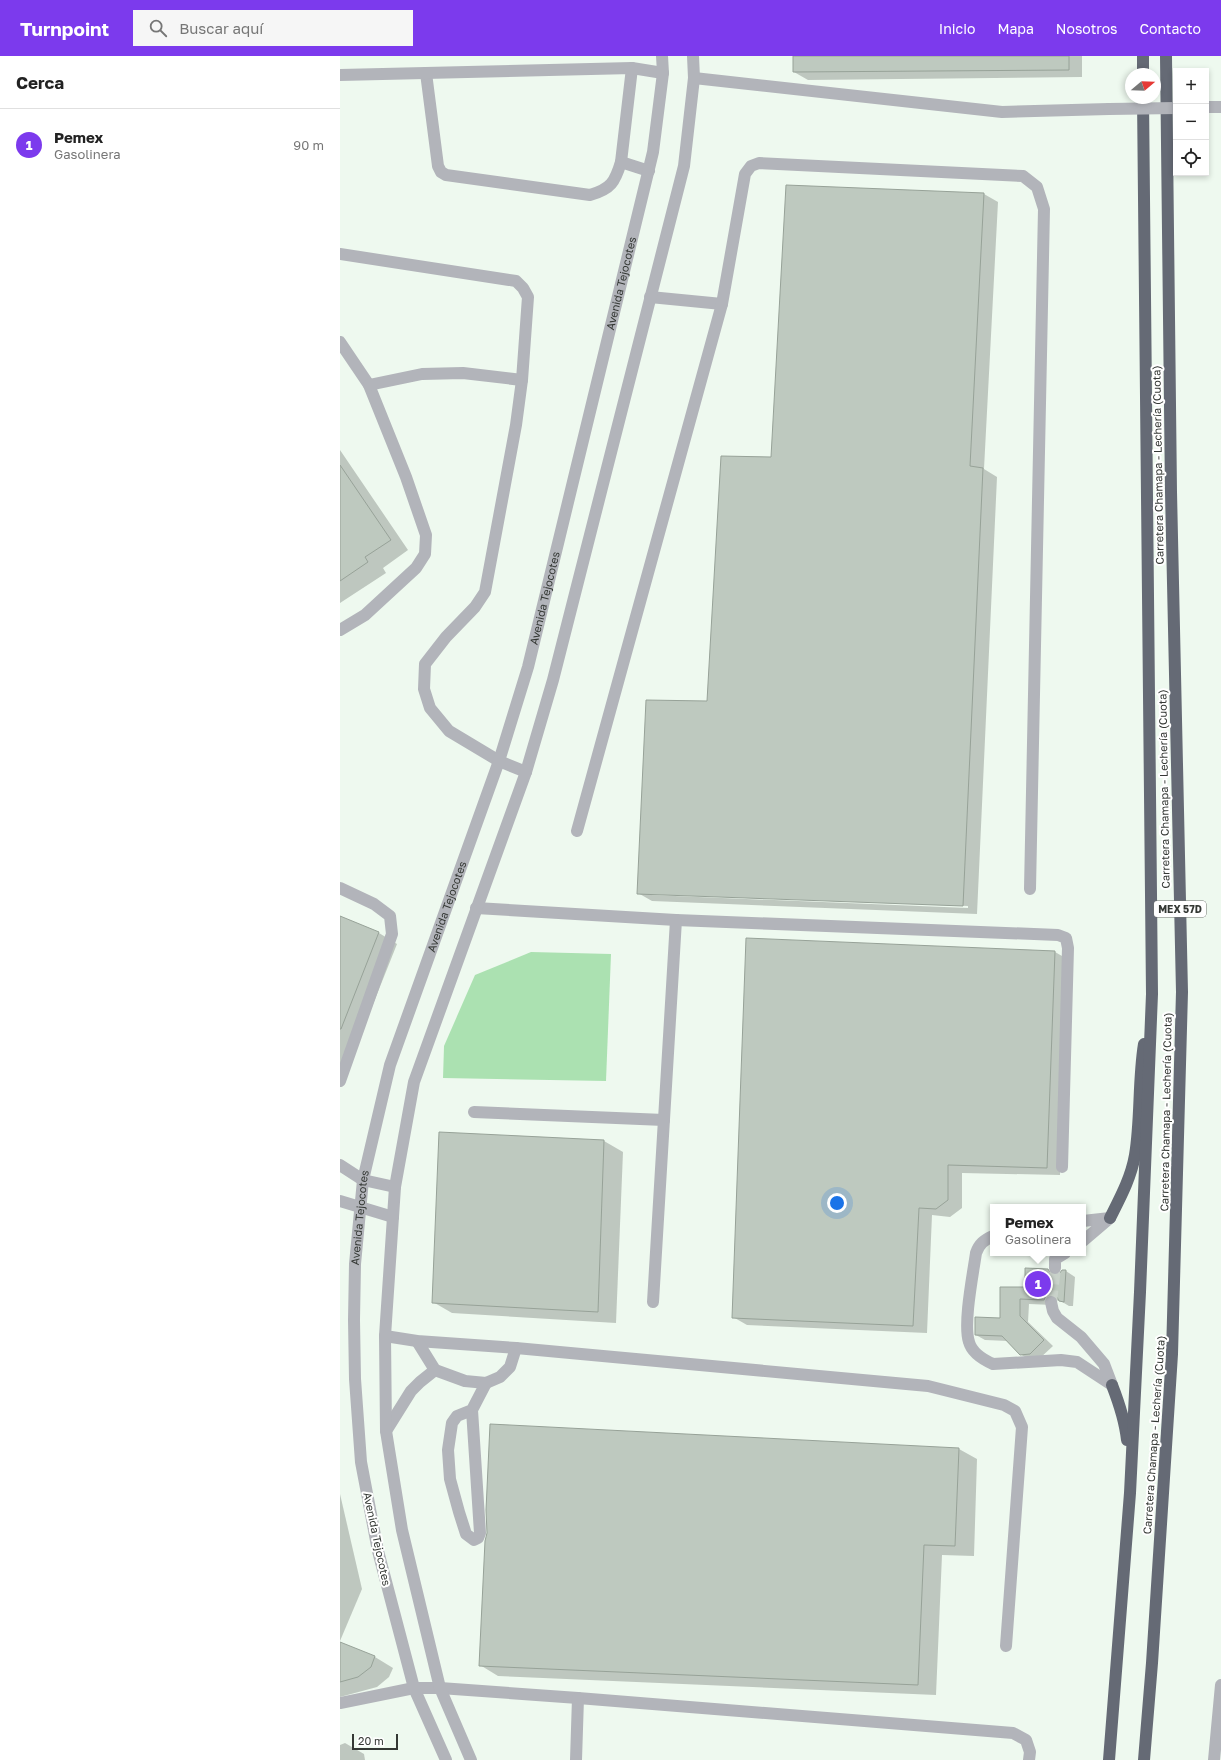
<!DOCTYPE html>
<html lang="es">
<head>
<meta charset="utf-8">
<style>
	body { margin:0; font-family:"Golos Text",sans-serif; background:#f6f6f6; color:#222 }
	.controls { position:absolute; right:12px; top:12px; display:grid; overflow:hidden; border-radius:0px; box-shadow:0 2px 6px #0003 }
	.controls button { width:36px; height:36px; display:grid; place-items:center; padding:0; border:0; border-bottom:1px solid #e0e0e0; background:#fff; color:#222; font:20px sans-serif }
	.compass { position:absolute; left:785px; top:12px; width:36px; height:36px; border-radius:50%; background:#fff; box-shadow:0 2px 6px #0003; rotate:71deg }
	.scale { position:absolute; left:12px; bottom:10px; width:46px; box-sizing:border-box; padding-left:4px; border:2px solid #343834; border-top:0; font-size:11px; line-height:14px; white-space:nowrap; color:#343834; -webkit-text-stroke:3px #fff; paint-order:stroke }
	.you { position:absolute; left:497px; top:1147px; width:14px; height:14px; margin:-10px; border:3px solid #fff; border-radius:50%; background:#1a73e8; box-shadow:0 0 0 6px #1a73e833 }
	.badge { display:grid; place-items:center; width:26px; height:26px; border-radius:50%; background:#7c3aed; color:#fff; font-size:13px; font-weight:700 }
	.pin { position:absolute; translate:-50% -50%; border:2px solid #fff; box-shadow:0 1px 4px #0006 }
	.popup { position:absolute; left:650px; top:1148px; width:96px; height:52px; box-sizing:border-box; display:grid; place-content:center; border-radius:0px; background:#fff; filter:drop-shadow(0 1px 3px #0005); font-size:13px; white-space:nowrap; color:#767676 }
	.popup b { font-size:15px; color:#222 }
	.popup::after { content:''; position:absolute; left:50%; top:100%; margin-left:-8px; border:8px solid transparent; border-top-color:#fff }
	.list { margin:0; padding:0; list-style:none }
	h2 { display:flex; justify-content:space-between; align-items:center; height:52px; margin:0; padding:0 16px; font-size:17px }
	h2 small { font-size:13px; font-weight:400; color:#767676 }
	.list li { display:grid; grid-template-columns:26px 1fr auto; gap:12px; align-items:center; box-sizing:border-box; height:72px; padding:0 16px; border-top:1px solid #e0e0e0 }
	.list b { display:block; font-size:15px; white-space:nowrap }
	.list p { margin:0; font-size:13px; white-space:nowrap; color:#767676 }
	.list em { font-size:13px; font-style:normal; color:#767676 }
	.icon { flex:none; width:22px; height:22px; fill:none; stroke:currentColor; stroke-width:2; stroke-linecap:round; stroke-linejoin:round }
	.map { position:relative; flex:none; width:881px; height:1704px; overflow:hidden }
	header { display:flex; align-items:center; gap:24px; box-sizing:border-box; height:56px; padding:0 20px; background:#7c3aed; color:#fff }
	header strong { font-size:19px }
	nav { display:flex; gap:22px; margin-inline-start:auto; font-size:14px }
	.search { width:280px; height:36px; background:#f6f6f6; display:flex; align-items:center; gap:10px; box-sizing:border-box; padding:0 14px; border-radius:0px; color:#767676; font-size:15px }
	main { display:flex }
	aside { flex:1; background:#fff }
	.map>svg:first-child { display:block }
	.green { fill:#abe1b1 }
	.shadow { fill:#0003; fill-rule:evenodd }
	.building { fill:#bec9bf; stroke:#97a298 }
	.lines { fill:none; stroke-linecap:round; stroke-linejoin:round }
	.minor-tunnel { stroke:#c9d2ca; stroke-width:12; stroke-dasharray:12 6; stroke-linecap:butt }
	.minor { stroke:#b2b4ba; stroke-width:12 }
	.highway { stroke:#656a75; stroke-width:12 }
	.minor-bridge { stroke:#b2b4ba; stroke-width:12 }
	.labels { text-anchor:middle; stroke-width:4; stroke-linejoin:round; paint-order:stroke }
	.shield { fill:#fff; stroke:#717471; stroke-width:1 }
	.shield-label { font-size:10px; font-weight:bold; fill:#343834 }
	.street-label { font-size:11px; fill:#343834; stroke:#fff }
</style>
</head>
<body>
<header>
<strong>Turnpoint</strong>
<div class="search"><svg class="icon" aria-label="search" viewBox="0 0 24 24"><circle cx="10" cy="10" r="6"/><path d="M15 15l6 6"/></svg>Buscar aquí</div>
<nav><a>Inicio</a><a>Mapa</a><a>Nosotros</a><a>Contacto</a></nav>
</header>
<main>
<aside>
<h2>Cerca<small></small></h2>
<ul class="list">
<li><span class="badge">1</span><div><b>Pemex</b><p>Gasolinera</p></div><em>90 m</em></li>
</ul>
</aside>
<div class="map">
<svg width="881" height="1704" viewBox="0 0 881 1704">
	<rect width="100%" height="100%" fill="#eef9ef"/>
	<path class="green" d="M191,896l80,2 -5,127 -163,-3 1,-32 31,-71z"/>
	<g class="shadow">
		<path d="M454,0h288v21l-274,3 -14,-8z"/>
		<path d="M644,138l14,8 -14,267 13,8 -20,437 -325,-13 -14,-8 70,-191zM311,837l317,13v2l-317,-13z"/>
		<path d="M0,394l68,100 -25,18 3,5 -46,30z"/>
		<path d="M0,861l39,16 18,11 -57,143z"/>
		<path d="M715,896l14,8 -9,215 -98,-2v35l-12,9 -18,-2 -5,118 -180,-8 -14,-8z"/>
		<path d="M100,1077l164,8 19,11 -7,171 -164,-10 -19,-11z"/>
		<path d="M708,1214l9,6 9,-5 9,6 -2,29h-4l-10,-6 -4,1 -2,4 -24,-1 -1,18 25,24 -14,13 -9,1 -10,-6 -12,-13 -23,-1 -9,-5 25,-16 25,-31z"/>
		<path d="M619,1393l18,10 -3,97 -32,-1 -6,140 -438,-19 -18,-11 8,-132z"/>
		<path d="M0,1438l22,95 -22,52z"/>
		<path d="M0,1587l35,14 18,11 -4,9 -12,10 -37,10z"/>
		<path d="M5,1687l19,11 1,6h-25v-15z"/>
	</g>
	<g class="building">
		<path d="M453,0h276v14l-276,2z"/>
		<path d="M446,129l198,8 -14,273 13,2 -20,438 -326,-12 9,-194 61,1 14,-245 50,1z"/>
		<path d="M0,409l51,75 -26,17 3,5 -28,19z"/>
		<path d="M0,860l39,16 -38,97h-1z"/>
		<path d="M406,882l309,13 -8,217 -99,-3v35l-12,9 -17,-1 -6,118 -181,-8z"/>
		<path d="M99,1076l165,8 -6,172 -166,-9z"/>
		<path d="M685,1212l23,1 3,5 4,1 4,-1 3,-4h4l-2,32 -5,-1 -2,-4 -4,-2 -7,1 -2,4 -24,-1v17l24,24 -14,14 -10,1 -18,-19 -27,-1v-18l25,1v-31h25z"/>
		<path d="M150,1368l469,24 -4,98 -31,-1 -6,140 -439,-19 6,-125 2,-8 -1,-23z"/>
		<path d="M0,1586l35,14 -4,11 -13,10 -18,5z"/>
	</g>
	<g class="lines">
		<path class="minor-tunnel" d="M711,1246l4,-34"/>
		<g class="minor">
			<path d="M86,17l12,93 3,6 5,3 144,20c21,-6 25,-13 31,-33l11,-94"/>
			<path d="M0,19l292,-7 31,5"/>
			<path d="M354,22l308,34 107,-3"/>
			<path d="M866,51h15"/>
			<path d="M281,106l28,9"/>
			<path d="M0,198l176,27 7,7 5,9 -6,83 -6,45 -31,167 -10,15 -29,30 -21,27 -1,25 6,19 19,23 50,30 27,11"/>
			<path d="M310,241l72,7"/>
			<path d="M0,286l29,43 37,92 20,58 -1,19 -9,14 -51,47 -25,15"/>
			<path d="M29,329l53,-11 41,-1 59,7"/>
			<path d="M237,775l145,-527 23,-130 6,-8 8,-3 264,13 14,11 7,22 -14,680"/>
			<path d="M0,832l34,16 16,12 2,18 -52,147"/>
			<path d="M136,852l200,12 382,15 8,3 2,10 -6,219"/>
			<path d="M134,1056l190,8"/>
			<path d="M0,1109l23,15 32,7"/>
			<path d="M0,1145l53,16"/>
			<path d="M743,1165l27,-3"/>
			<path d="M653,1180c-9,4 -14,8 -17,17 -3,21 -13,71 -7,89 3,11 15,18 24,22l68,-4 16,2 35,23"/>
			<path d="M743,1185l27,-23"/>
			<path d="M715,1212v-9l10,-6"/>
			<path d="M313,1246l23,-382"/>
			<path d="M711,1246l2,9 4,7 24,19 23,27 8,21"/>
			<path d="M45,1280l32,5 99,7 412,38 76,19 11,6 7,16 -16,219"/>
			<path d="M77,1285l18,29 30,11 21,2 14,-6 10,-10 6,-19"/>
			<path d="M132,1354l-15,6 -5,7 -4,27 2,29 9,33 7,22 8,6 4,-2 2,-5 -8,-123 14,-27"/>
			<path d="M46,1375l25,-40 9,-9 15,-12"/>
			<path d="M0,1647l74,-15h26l138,10 435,35 13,7 4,12 -1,8"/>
			<path id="s1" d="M106,1704l-32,-72 -36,-137 -17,-89 -6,-83 -1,-59 1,-56 8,-84 27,-115 109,-304 29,-94 125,-515 10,-79 -1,-17"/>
			<path d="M131,1704l-31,-72 -38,-158 -16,-99 -1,-95 10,-149 19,-105 112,-310 27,-92 131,-514 10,-88 -1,-22"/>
			<path d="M236,1704l2,-62"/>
			<path d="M874,1704l7,-75"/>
		</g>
		<g class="highway">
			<path d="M803,0v18"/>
			<path d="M770,1162c10,-20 21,-40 25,-63 6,-36 3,-74 9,-111"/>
			<path d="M772,1329c7,18 13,35 15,55"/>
			<path d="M769,1704l21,-267 10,-201 12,-298 -9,-896"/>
			<path d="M804,1704l8,-97 20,-309 10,-362 -11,-500 -5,-436"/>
		</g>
		<path class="minor-bridge" d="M769,53l67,-1"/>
	</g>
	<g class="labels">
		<rect class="shield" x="814" y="845" width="52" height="16" rx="3"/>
		<g class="shield-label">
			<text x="840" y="857">MEX 57D</text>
		</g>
		<g class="street-label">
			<text dy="4" stroke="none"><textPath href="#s1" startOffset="1528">Avenida Tejocotes</textPath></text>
			<text transform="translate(818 409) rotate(-91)" y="4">Carretera Chamapa - Lechería (Cuota)</text>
			<text dy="4" stroke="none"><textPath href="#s1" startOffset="1204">Avenida Tejocotes</textPath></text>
			<text transform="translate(824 733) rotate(-91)" y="4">Carretera Chamapa - Lechería (Cuota)</text>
			<text dy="4" stroke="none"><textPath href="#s1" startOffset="880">Avenida Tejocotes</textPath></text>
			<text transform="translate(826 1056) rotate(-89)" y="4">Carretera Chamapa - Lechería (Cuota)</text>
			<text dy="4" stroke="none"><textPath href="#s1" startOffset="556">Avenida Tejocotes</textPath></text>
			<text transform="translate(814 1379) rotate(-86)" y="4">Carretera Chamapa - Lechería (Cuota)</text>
			<text transform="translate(37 1483) rotate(78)" y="4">Avenida Tejocotes</text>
		</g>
	</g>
</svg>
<div class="controls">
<button>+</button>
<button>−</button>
<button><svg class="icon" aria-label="locate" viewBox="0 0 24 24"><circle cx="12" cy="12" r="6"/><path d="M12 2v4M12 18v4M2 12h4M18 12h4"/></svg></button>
</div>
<svg class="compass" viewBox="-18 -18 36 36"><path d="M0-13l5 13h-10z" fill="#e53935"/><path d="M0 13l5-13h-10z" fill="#767676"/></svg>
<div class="scale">20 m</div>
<div class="you"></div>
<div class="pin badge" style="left:698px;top:1228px">1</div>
<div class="popup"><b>Pemex</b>Gasolinera</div>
</div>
</main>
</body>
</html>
